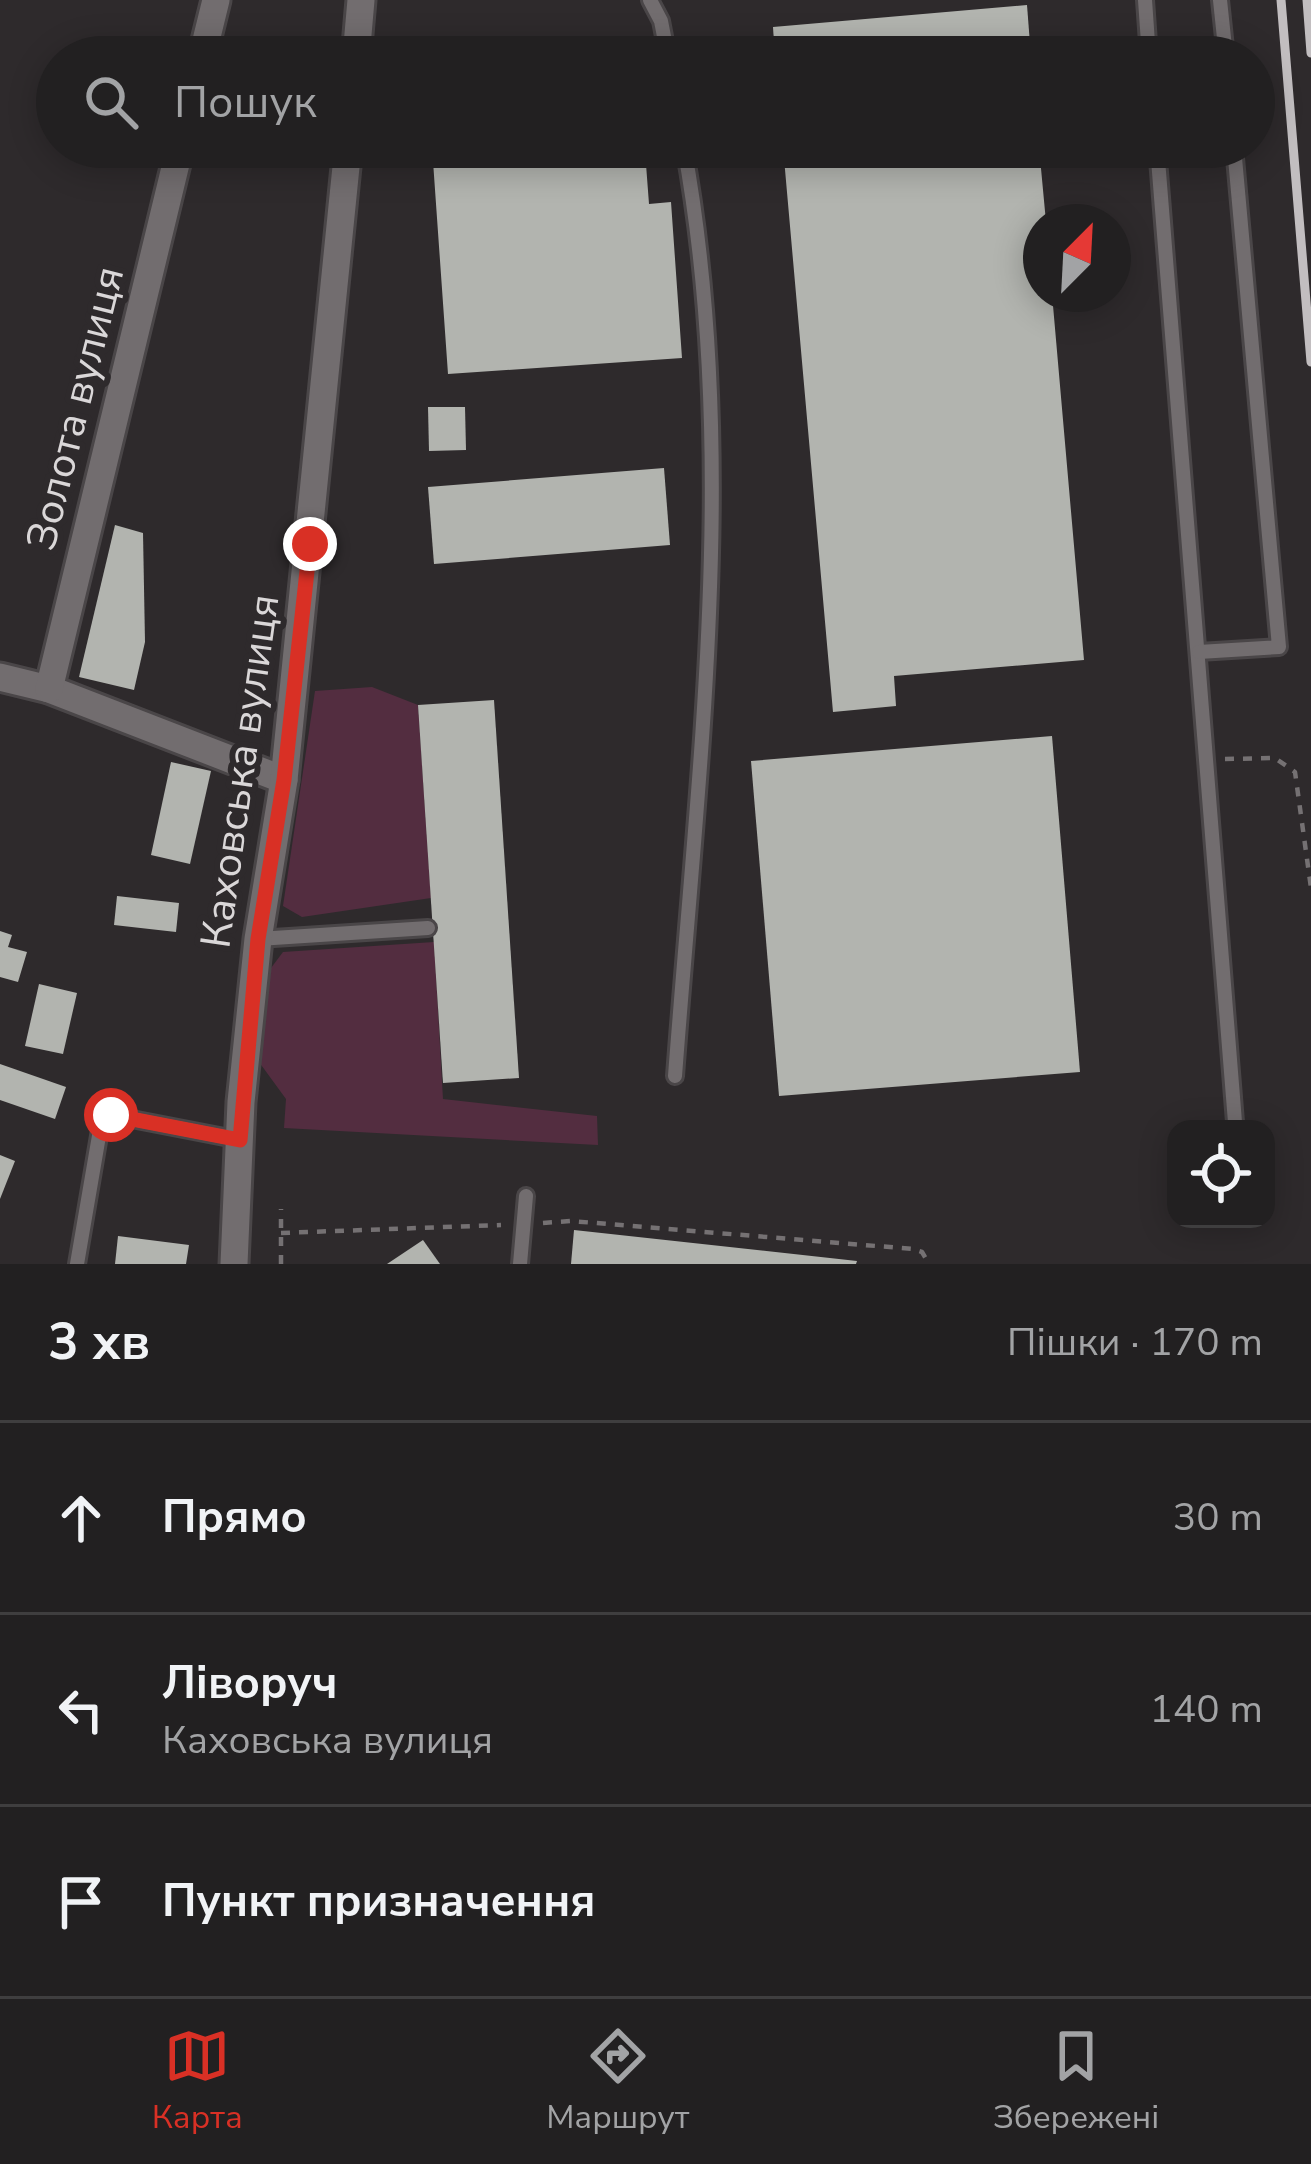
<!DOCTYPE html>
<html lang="uk">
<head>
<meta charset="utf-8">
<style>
	body { margin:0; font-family:"Nunito Sans",sans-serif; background:#2a282a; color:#f1f3f6 }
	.controls { position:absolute; right:36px; bottom:36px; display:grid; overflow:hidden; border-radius:24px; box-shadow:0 6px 30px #0003 }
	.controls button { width:108px; height:108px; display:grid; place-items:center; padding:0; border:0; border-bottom:3px solid #3f3e3f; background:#222021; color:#f1f3f6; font:60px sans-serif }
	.compass { position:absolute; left:1023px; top:204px; width:108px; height:108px; border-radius:50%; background:#222021; box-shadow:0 6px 30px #0003; rotate:24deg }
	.stop { position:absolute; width:36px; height:36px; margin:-27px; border:9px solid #d93025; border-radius:50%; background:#fff }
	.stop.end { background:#d93025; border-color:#fff; box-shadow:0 3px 12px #0008 }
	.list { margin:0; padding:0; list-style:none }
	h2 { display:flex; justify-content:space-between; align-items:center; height:156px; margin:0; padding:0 48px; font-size:51px }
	h2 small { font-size:39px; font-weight:400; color:#a2a3a5 }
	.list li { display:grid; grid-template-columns:78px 1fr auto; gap:36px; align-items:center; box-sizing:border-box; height:192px; padding:0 48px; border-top:3px solid #3f3e3f }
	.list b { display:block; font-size:45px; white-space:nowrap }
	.list p { margin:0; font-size:39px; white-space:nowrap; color:#a2a3a5 }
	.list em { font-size:39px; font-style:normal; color:#a2a3a5 }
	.icon { flex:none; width:66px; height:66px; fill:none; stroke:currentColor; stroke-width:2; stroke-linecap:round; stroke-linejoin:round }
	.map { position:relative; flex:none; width:1311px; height:1264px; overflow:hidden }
	.search { position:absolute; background:#222021; box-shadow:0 6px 30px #0003; left:36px; right:36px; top:36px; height:132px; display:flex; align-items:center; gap:30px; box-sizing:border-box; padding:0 42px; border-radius:66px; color:#a2a3a5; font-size:45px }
	.sheet { height:732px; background:#222021 }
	nav { display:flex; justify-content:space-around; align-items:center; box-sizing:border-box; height:168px; border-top:3px solid #3f3e3f; background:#222021; font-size:33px; color:#a2a3a5 }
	nav a { display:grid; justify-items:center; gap:6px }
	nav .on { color:#d93025 }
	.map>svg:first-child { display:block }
	.green { fill:#532d40 }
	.building { fill:#b2b4af }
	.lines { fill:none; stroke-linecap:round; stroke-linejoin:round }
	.service-casing { stroke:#4a4648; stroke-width:20 }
	.minor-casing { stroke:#4a4648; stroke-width:33 }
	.path { stroke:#757173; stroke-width:4.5; stroke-dasharray:9 9; stroke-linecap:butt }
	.service { stroke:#726d6f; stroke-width:14 }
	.minor { stroke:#726d6f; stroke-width:27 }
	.rail { stroke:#c2bec0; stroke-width:9 }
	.route { stroke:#d93025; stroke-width:15 }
	.labels { text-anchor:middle; stroke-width:12; stroke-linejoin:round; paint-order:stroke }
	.street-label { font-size:42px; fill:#dad7d8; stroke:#2e2a2c }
</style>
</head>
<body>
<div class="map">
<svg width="1311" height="1264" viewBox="0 0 1311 1264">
	<rect width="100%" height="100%" fill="#2e2a2c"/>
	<g class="green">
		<path d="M372,687l46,18 13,193 -129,19 -19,-11 32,-215z"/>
		<path d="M434,942l9,157 154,17 1,29 -314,-17 2,-29 -27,-37 12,-94 12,-16z"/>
	</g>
	<g class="building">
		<path d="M1027,5l4,52h-256l-2,-30z"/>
		<path d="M432,147h185v6l28,-2 4,53 22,-2 11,156 -234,16z"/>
		<path d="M783,147h256l7,75h-5v72h11l32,366 -190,16 2,30 -63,6z"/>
		<path d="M428,407h37l1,43 -37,1z"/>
		<path d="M664,468l6,77 -236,19 -6,-77z"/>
		<path d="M115,525l28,8 2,109 -11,48 -55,-13z"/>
		<path d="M494,700l25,378 -76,5 -25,-378z"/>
		<path d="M1052,736l28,336 -301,24 -28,-335z"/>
		<path d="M171,762l40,9 -21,93 -39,-9z"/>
		<path d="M117,896l62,7 -3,29 -62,-7z"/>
		<path d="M0,931l12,4 -4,12 19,5 -9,30 -18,-5z"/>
		<path d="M39,984l38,9 -14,61 -38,-8z"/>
		<path d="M0,1064l66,23 -11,32 -55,-19z"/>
		<path d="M0,1155l15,6 -15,38z"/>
		<path d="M574,1230l283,31 -1,3h-285z"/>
		<path d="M118,1236l71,9 -3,19h-71z"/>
		<path d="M423,1240l17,24h-53z"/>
	</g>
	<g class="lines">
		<defs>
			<g id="service">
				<path d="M650,0l11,21 7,36"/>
				<path d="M1145,0l4,57"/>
				<path d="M1220,0l6,57"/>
				<path d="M1157,147l78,975"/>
				<path d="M1199,652l80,-5 -45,-500"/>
				<path d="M258,939l170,-11"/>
				<path d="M675,1076c23,-308 65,-622 9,-929"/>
				<path d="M77,1264l23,-134 11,-15 129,25"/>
				<path d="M520,1264l6,-68"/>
			</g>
			<g id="minor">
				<path d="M202,57l14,-57"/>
				<path d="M356,57l5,-57"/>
				<path d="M0,677l49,12 235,91"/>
				<path d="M49,689l131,-542"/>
				<path d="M234,1264l7,-162 17,-163 26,-159 64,-633"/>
			</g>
		</defs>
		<use href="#service" class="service-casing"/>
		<use href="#minor" class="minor-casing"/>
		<g class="path">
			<path d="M1225,759l50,-1 20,14 16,116"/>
			<path d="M543,1223l28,-2 342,28 9,3 7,12"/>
			<path d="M281,1233l220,-8"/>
			<path d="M281,1264v-55"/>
		</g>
		<use href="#service" class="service"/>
		<use href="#minor" class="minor"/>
		<g class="rail">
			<path d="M1281,0l30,362"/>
			<path d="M1307,0l4,53"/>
		</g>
	</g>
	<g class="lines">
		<path class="route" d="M111,1115l129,25 18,-201 26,-159 26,-236"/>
	</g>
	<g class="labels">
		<g class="street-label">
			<text transform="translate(74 408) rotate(-76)" y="15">Золота вулиця</text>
			<text transform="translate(239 771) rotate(-82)" y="15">Каховська вулиця</text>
		</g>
	</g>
</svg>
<div class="controls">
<button><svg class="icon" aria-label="locate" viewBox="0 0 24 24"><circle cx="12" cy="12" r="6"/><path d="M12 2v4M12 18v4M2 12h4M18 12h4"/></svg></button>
</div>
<svg class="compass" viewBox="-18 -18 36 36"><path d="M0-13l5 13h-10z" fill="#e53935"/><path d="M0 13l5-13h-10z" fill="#a2a3a5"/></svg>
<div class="stop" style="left:111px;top:1115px"></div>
<div class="stop end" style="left:310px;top:544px"></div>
<div class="search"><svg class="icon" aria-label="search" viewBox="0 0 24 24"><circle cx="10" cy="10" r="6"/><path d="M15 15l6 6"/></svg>Пошук</div>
</div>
<section class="sheet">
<h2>3 хв<small>Пішки · 170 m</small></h2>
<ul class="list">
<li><svg class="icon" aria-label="ahead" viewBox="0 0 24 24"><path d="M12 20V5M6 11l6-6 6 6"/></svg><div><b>Прямо</b></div><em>30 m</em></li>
<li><svg class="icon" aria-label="left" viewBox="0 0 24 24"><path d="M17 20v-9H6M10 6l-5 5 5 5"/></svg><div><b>Ліворуч</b><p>Каховська вулиця</p></div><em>140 m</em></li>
<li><svg class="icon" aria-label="arrive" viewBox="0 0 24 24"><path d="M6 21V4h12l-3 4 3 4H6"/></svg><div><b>Пункт призначення</b></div></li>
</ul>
</section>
<nav>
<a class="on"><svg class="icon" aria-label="map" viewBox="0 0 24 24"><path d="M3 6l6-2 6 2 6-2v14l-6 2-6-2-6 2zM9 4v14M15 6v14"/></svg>Карта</a>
<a><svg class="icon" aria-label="directions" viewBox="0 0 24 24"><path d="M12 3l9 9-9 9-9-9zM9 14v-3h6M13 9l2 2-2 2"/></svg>Маршрут</a>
<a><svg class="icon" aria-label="saved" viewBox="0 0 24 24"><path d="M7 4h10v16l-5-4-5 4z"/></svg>Збережені</a>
</nav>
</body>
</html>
